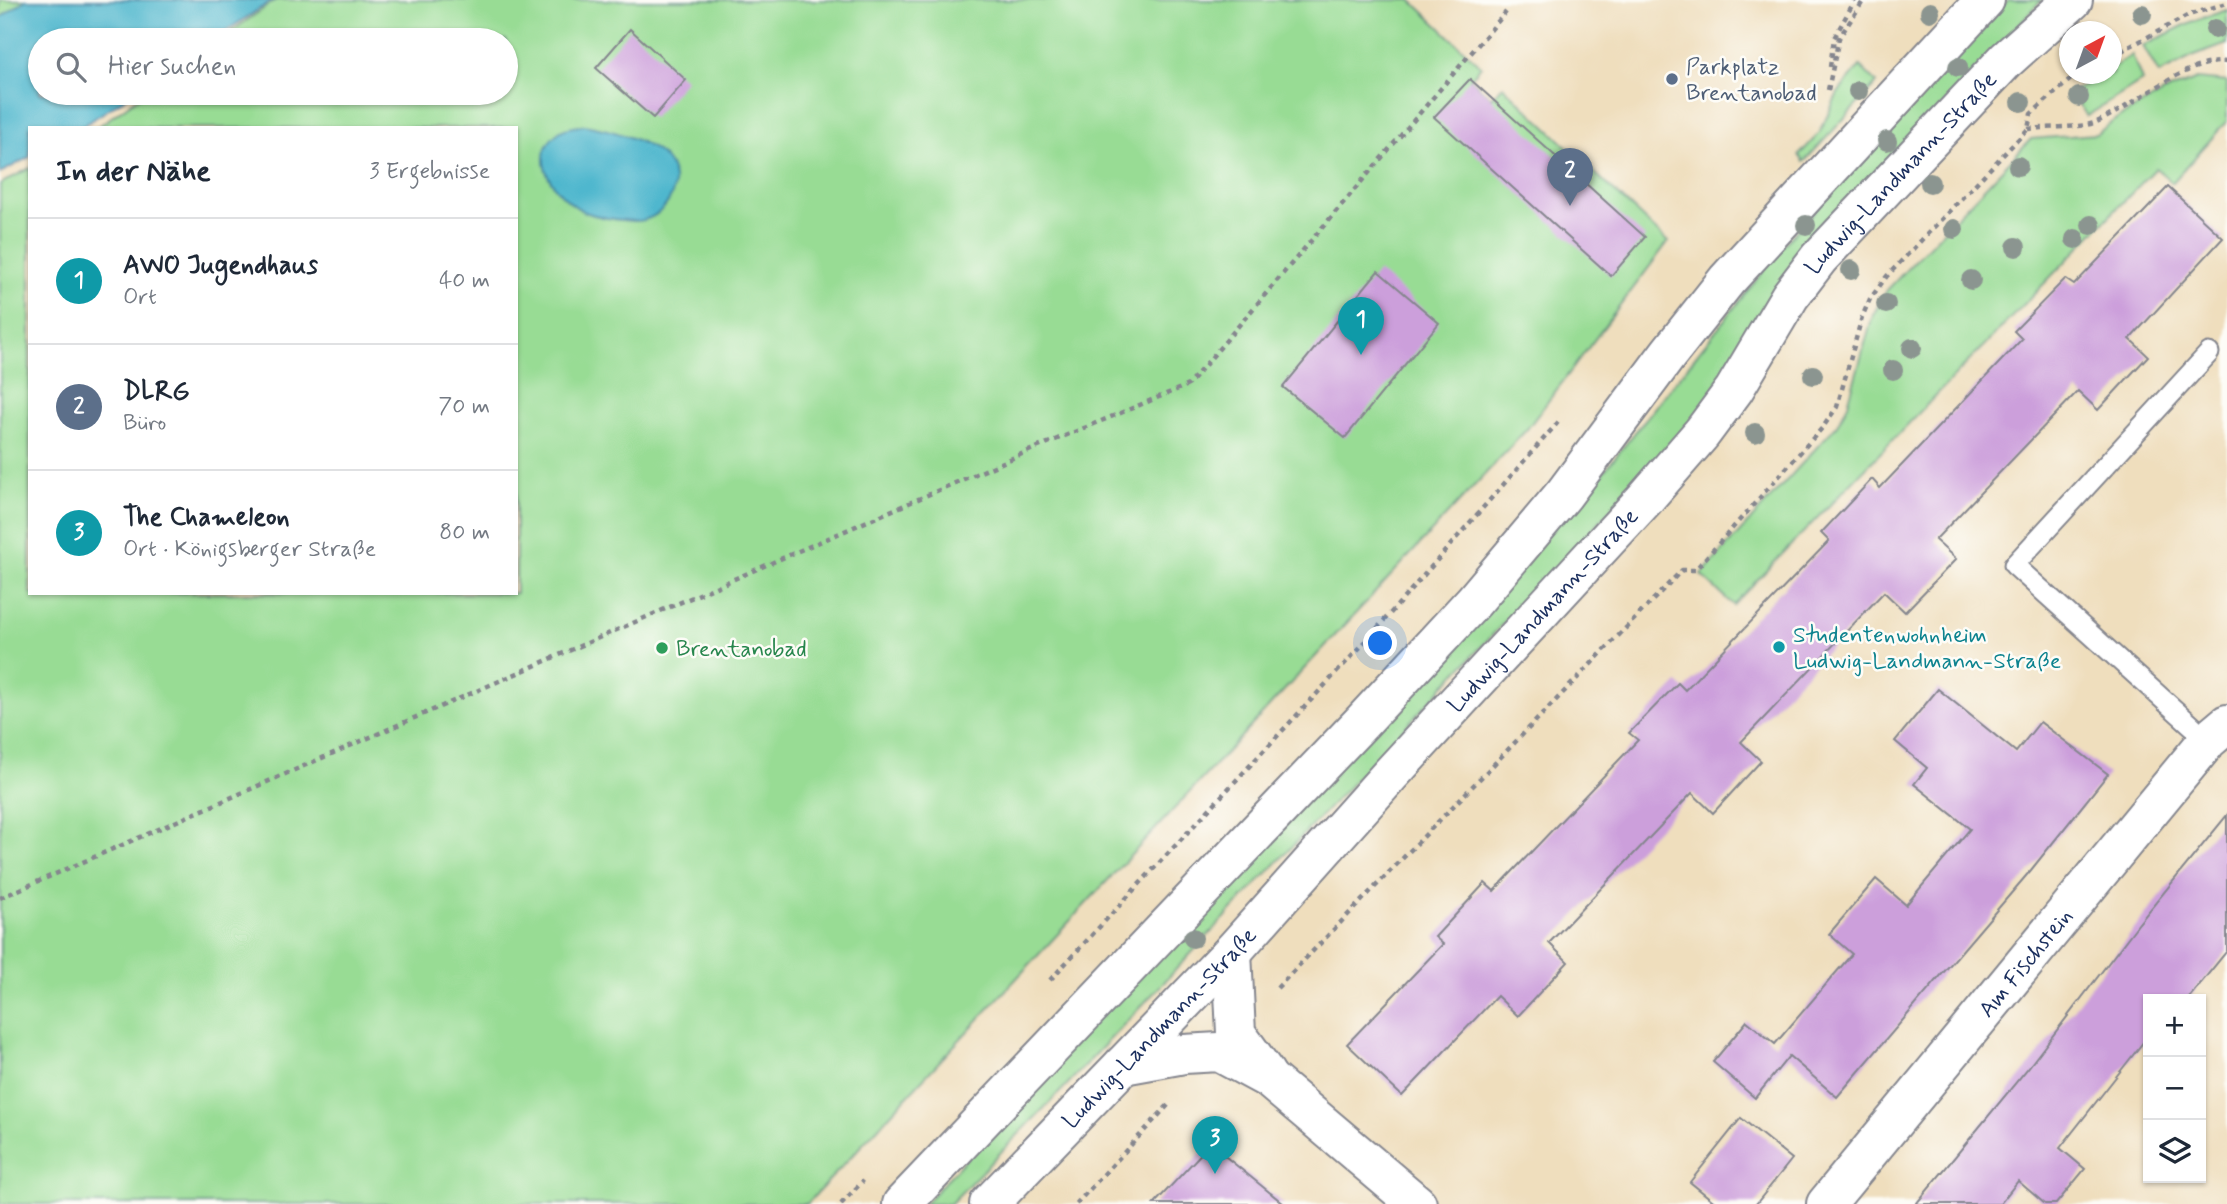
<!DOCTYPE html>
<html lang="de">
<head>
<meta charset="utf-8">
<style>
	body { margin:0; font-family:Mynerve,sans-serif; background:#f2f2f3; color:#1f2937 }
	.controls { position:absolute; right:21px; bottom:21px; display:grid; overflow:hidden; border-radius:0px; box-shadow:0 2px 5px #0004 }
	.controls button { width:63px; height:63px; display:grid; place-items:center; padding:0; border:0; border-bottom:2px solid #e0e1e3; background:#fff; color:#1f2937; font:35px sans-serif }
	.compass { position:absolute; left:2059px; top:21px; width:63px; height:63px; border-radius:50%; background:#fff; box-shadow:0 2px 5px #0004; rotate:41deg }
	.you { position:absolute; left:1381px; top:644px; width:24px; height:24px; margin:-18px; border:5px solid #fff; border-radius:50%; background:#1a73e8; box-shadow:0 0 0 10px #1a73e833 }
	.badge { display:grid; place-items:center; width:46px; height:46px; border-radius:50%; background:#0b8043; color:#fff; font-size:23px; font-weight:700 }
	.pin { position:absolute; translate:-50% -58px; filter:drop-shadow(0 2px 4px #0008) }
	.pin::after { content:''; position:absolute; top:37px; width:24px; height:21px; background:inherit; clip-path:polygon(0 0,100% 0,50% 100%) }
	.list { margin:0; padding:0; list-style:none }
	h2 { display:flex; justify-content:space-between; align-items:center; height:91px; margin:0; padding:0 28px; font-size:30px }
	h2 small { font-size:23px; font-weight:400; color:#747a83 }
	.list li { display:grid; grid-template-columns:46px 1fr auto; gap:21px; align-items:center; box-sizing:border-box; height:126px; padding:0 28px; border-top:2px solid #e0e1e3 }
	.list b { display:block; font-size:26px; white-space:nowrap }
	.list p { margin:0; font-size:23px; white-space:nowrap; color:#747a83 }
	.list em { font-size:23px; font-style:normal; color:#747a83 }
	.icon { flex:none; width:38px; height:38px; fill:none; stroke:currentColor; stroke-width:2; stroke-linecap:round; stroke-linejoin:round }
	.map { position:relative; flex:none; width:2227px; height:1204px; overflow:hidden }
	.search { position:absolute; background:#fff; box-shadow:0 2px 5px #0004; left:28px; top:28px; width:490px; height:77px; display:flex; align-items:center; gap:18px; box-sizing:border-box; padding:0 24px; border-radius:38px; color:#747a83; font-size:26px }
	.panel { position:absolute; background:#fff; box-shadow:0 2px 5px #0004; left:28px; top:126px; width:490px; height:469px; border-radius:0px }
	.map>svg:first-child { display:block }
	.green { fill:#98dc94; stroke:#5a8679; stroke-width:2 }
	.water { fill:#4fb7ce; stroke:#357396; stroke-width:2 }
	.building { fill:#cc9fdb }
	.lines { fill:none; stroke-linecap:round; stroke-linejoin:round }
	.lane-casing { stroke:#85868e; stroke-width:23 }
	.street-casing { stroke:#85868e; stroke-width:42 }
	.primary-casing { stroke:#85868e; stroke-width:42 }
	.path { stroke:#85868e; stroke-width:4.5; stroke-dasharray:5 5; stroke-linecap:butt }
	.lane { stroke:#fff; stroke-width:19 }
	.street { stroke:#fff; stroke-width:38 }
	.primary { stroke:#fff; stroke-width:38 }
	.tree { fill:#8b9590 }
	.service-dot { fill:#5c6f8a; stroke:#fdfcf7; stroke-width:2.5 }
	.culture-dot { fill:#0f9aa8; stroke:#fdfcf7; stroke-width:2.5 }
	.leisure-dot { fill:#2e9e5b; stroke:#fdfcf7; stroke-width:2.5 }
	.labels { text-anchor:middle; stroke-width:5; stroke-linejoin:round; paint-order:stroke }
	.service-label { font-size:23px; fill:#4e5e75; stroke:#fdfcf7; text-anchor:start }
	.street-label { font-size:23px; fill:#1b2f5e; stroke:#fdfcf7 }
	.culture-label { font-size:23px; fill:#0d838f; stroke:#fdfcf7; text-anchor:start }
	.leisure-label { font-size:23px; fill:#27864d; stroke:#fdfcf7; text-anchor:start }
</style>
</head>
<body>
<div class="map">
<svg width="2227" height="1204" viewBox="0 0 2227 1204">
	<rect width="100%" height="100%" fill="#fdfcf7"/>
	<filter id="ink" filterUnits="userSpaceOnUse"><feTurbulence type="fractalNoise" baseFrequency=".0143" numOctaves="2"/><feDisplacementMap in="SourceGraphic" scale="14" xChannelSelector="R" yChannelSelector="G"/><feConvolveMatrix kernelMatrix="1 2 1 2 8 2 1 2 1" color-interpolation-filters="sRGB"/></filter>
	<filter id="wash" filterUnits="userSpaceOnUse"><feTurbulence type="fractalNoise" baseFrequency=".00686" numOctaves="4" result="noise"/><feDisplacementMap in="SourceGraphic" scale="28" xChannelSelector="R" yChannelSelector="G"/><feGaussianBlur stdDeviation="1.57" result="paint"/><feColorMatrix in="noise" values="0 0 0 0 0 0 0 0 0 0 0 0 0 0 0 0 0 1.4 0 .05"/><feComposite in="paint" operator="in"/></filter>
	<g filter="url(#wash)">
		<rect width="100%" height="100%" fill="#efdebd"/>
		<g class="green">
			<path d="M0,0h26l-26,18z"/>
			<path d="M276,0h1135l70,66 -11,13 21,19 12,-12 165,156 -141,187 -720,775h-807v-1020l30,-16v425h486v-465h-420l49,-35h361v-53h-287z"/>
			<path d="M2008,0h34l-57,63 -298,366 -625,661 -112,114h-26l673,-724 191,-240z"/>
			<path d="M2227,10v34l-35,13 -33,17 -16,-28 48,-24z"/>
			<path d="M2132,55l10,26 -55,35 -16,-23 31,-19h10v-6z"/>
			<path d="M1860,66l17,17 -73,79 -5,-7 20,-21 19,-41z"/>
			<path d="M2197,79l30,3v39l-55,62 -16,-15 -423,437 -32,-30 136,-150 11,-21 25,-89 14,-25 144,-151 65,-5 24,-17 43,-24z"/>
		</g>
		<g class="water">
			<path d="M26,0h247l-61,40h-172v53h93l-53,35h-50v29l-30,16v-155z"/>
			<path d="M584,125c24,4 68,16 83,36 20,26 -5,62 -34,60 -15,-1 -33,-3 -48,-9 -28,-14 -61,-54 -26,-80 6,-5 18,-5 25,-7z"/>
		</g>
		<g id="blocks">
			<g class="building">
				<path d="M630,29l56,51 -33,38 -57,-50z"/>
				<path d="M1470,79l175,158 -34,39 -177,-159z"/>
				<path d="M2168,187l55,51 -93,101 18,17 -50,54 -20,-19 -143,149 21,19 -51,53 -21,-20 -143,150 20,19 -48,52 -21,-20 -143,150 19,19 -50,54 -21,-20 -95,100 -55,-52 96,-100 -8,-7 50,-54 9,8 144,-151 -9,-7 49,-50 7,7 144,-149 -8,-8 51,-54 8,9 142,-149 -8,-8 51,-52 9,6z"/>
				<path d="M1378,271l61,52 -94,115 -62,-51z"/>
				<path d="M1938,689l78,63 24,-30 68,52 -77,96 -194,227 -48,-41 -34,42 -42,-36 34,-41 28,23 77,-90 -23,-20 47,-55 30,26 64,-76 -56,-45 13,-16 -32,-27z"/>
				<path d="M2227,815v136l-39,48h-40v37l-88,112 25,21 -29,35h-11l-27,-23 -18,23h-84l112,-136 111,-145z"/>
				<path d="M1741,1118l51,41 -36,45h-39l-27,-22z"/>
				<path d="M1210,1144l74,60h-130z"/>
			</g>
		</g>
	</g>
	<g filter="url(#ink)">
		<use href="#blocks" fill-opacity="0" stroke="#85868e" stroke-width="2"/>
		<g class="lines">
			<defs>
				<path id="lane" d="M2208,740l-194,-175 195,-212"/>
				<g id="street">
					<path d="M1232,952l4,81 30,41"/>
					<path d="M1123,1065l61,-11 35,-2 50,27 148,125"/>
					<path id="s1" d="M1826,1204l382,-464 19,-16"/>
				</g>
				<g id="primary">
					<path d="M902,1204l460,-482 112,-121 90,-107 105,-141 58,-73 258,-280"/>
					<path id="s2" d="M989,1204l243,-252 158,-177 254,-275 58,-67 32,-43 56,-94 29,-38 187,-198 67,-60"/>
				</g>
			</defs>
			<use href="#lane" class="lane-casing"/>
			<use href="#street" class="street-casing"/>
			<use href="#primary" class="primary-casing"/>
			<g class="path">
				<path d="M2112,56l77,-41 38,-12"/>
				<path d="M1830,67l4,-29 21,-38"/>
				<path d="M1828,90l11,-52 25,-38"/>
				<path d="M2028,129c17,-2 52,-1 66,-6 39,-15 90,-64 133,-61"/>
				<path d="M0,898l1031,-448 157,-65 318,-373"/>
				<path d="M1050,980l316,-339 194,-221"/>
				<path d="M1277,988l405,-418h13l128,-143 14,-20 25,-90 8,-18 17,-23 141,-147 3,-15 40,-35 10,-5"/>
				<path d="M841,1204l22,-23"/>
				<path d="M1076,1204l95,-102"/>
			</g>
			<use href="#lane" class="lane"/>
			<use href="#street" class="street"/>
			<use href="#primary" class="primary"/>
		</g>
		<g class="tree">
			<circle cx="1930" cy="12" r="10"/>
			<circle cx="2142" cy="14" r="10"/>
			<circle cx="2215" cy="29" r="10"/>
			<circle cx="1958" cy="67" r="10"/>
			<circle cx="1858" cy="91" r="10"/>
			<circle cx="2079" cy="97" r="10"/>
			<circle cx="2021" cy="102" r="10"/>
			<circle cx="1887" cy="141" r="10"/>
			<circle cx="2018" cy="166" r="10"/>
			<circle cx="1930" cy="183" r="10"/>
			<circle cx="1806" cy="225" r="10"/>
			<circle cx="2091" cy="225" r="10"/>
			<circle cx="1954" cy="229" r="10"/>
			<circle cx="2075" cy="239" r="10"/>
			<circle cx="2016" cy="247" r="10"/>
			<circle cx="1851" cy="270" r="10"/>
			<circle cx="1971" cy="280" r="10"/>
			<circle cx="1886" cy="304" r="10"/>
			<circle cx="1912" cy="348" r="10"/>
			<circle cx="1893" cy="370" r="10"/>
			<circle cx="1813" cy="375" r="10"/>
			<circle cx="1755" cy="433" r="10"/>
			<circle cx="1193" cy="938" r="10"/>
		</g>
	</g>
	<circle class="service-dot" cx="1672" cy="79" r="7"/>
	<circle class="culture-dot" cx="1779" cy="647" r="7"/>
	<circle class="leisure-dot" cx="662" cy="648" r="7"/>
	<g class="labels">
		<g class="service-label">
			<text x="1686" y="74">Parkplatz<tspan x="1686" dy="26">Brentanobad</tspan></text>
		</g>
		<g class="street-label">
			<text dy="8" stroke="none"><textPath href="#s2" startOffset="1379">Ludwig-Landmann-Straße</textPath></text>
			<text dy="8" stroke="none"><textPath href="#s2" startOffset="812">Ludwig-Landmann-Straße</textPath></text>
			<text dy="8" stroke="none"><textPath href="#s1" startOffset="313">Am Fischstein</textPath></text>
			<text dy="8" stroke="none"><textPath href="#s2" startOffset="245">Ludwig-Landmann-Straße</textPath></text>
		</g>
		<g class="culture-label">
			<text x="1793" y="642">Studentenwohnheim<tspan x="1793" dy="26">Ludwig-Landmann-Straße</tspan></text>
		</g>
		<g class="leisure-label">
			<text x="676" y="656">Brentanobad</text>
		</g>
	</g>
</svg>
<div class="controls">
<button>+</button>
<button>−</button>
<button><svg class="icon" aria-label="layers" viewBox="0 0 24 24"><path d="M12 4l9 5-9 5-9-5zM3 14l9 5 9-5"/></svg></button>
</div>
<svg class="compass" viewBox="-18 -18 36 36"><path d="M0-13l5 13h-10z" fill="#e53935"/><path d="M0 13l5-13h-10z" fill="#747a83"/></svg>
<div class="you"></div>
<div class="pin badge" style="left:1361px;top:355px;background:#0f9aa8">1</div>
<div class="pin badge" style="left:1570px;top:206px;background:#5c6f8a">2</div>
<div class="pin badge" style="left:1215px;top:1174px;background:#0f9aa8">3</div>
<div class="search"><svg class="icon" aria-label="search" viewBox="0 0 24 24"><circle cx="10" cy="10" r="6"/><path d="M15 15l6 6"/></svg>Hier suchen</div>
<section class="panel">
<h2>In der Nähe<small>3 Ergebnisse</small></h2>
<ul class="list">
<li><span class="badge" style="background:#0f9aa8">1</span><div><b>AWO Jugendhaus</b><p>Ort</p></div><em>40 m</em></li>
<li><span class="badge" style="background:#5c6f8a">2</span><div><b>DLRG</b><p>Büro</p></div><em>70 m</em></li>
<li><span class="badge" style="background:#0f9aa8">3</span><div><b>The Chameleon</b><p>Ort · Königsberger Straße</p></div><em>80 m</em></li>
</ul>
</section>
</div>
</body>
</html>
